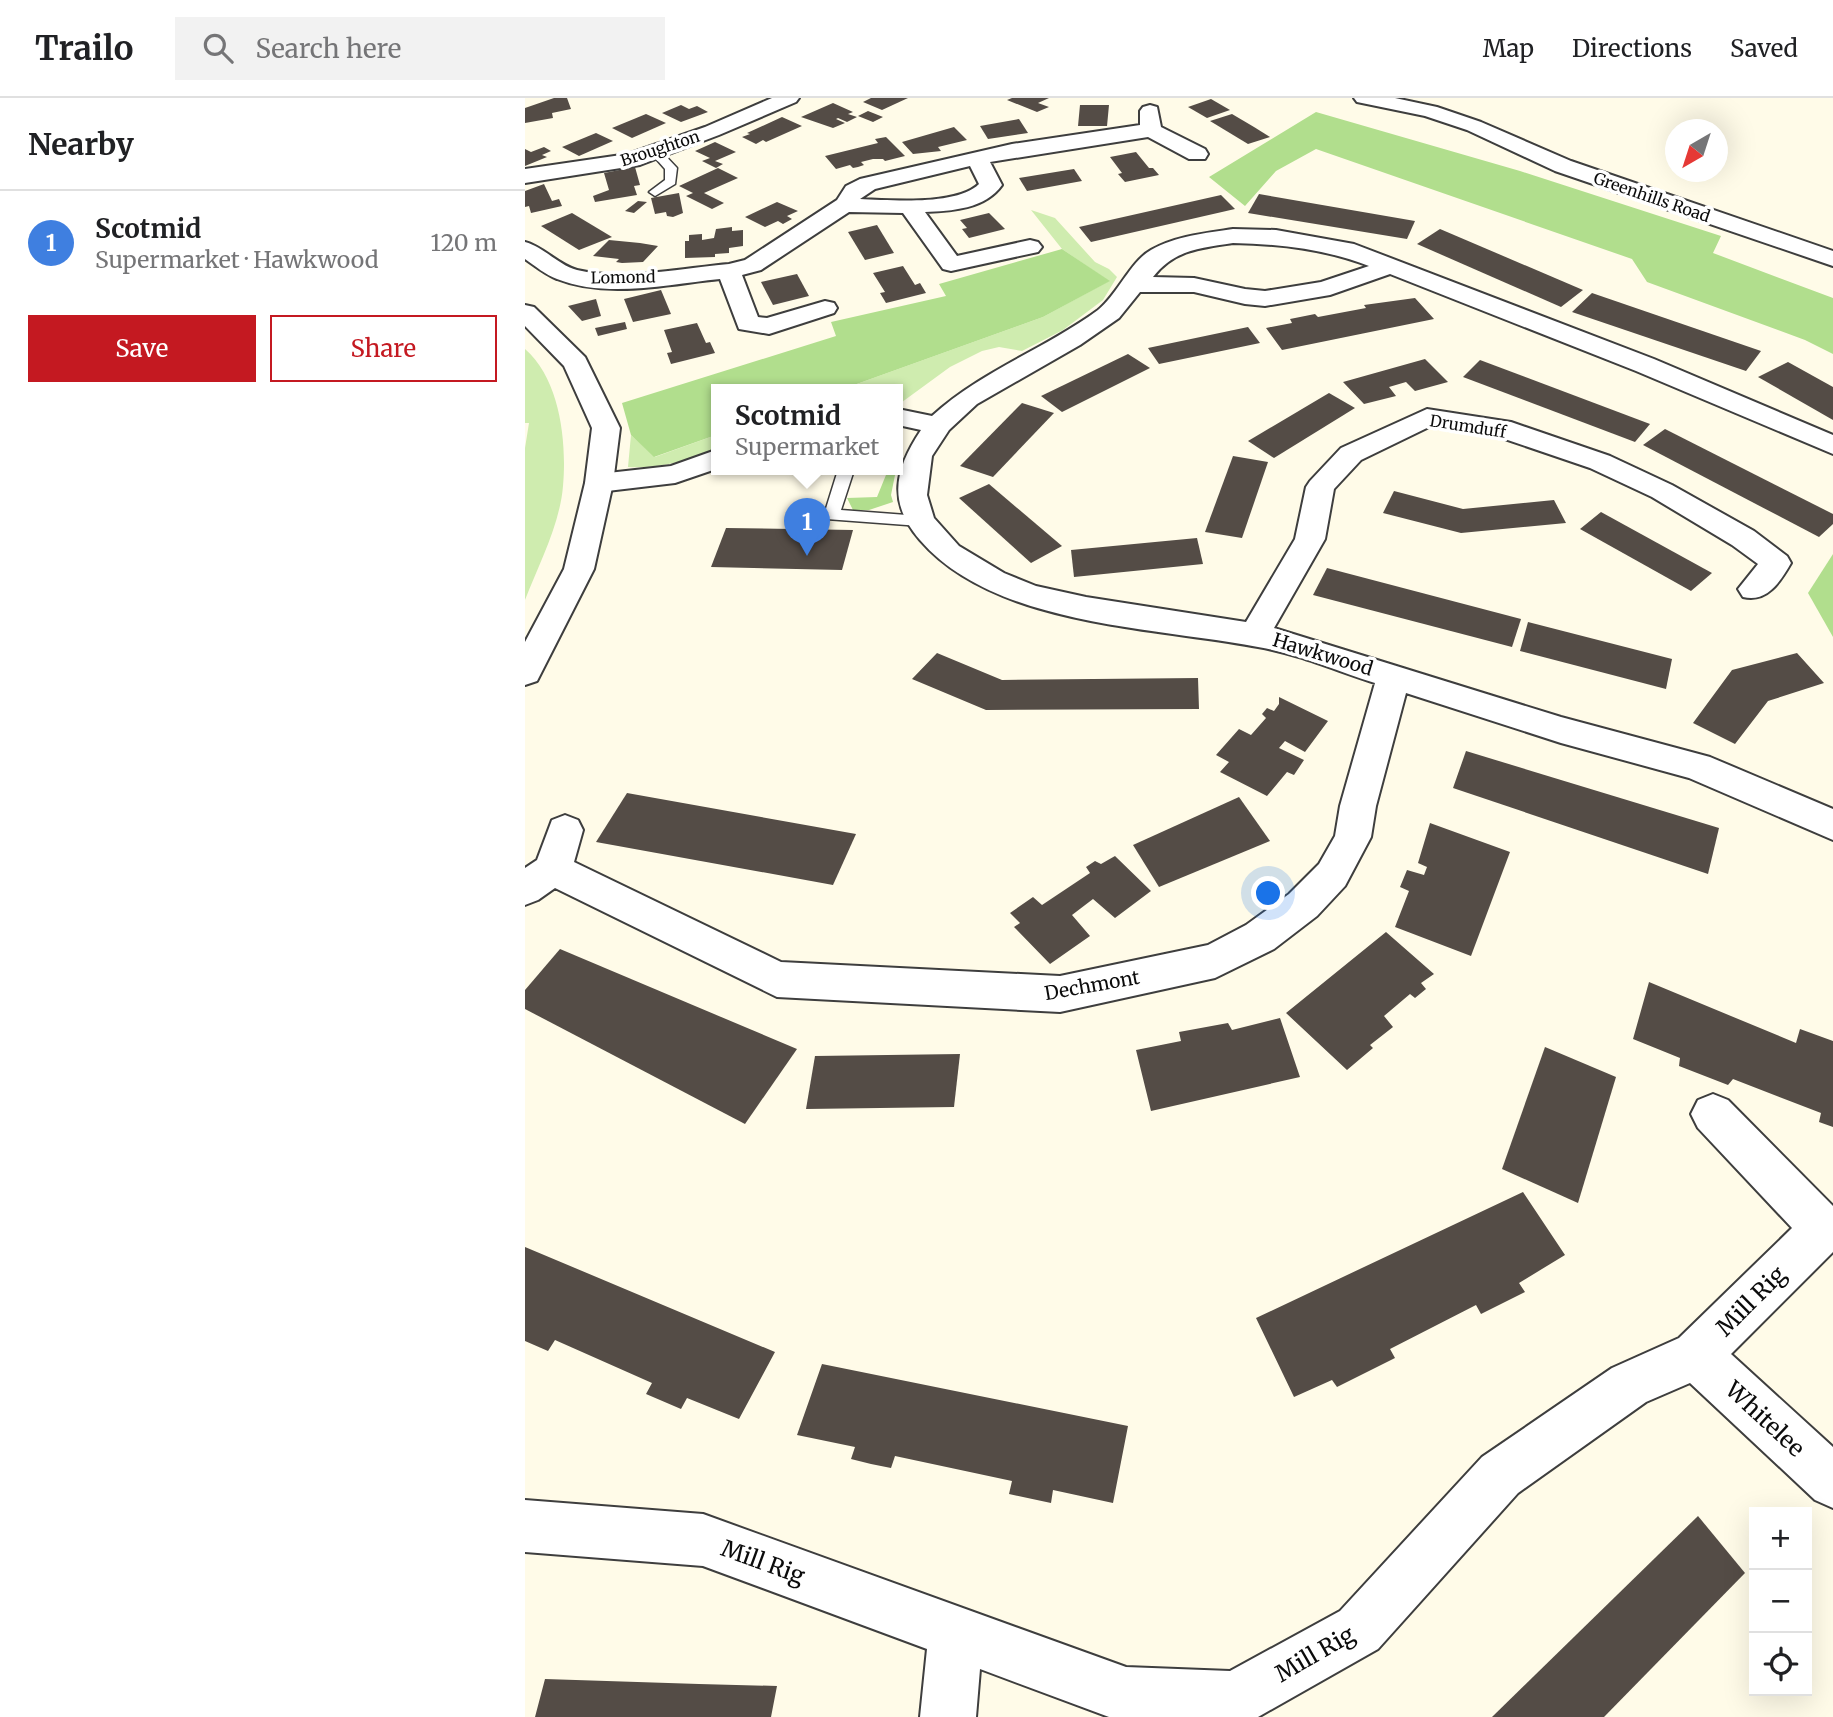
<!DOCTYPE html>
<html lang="en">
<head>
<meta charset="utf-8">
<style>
	body { margin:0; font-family:Merriweather,serif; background:#f2f2f2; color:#202124 }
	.controls { position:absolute; right:21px; bottom:21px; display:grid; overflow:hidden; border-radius:0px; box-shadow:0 7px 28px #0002 }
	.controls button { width:63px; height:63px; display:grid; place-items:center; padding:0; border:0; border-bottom:2px solid #e0e0e0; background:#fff; color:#202124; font:35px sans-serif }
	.compass { position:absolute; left:1140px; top:21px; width:63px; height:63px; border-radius:50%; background:#fff; box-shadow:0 7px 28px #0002; rotate:219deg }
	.you { position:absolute; left:744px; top:796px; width:24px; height:24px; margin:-18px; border:5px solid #fff; border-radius:50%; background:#1a73e8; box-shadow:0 0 0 10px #1a73e833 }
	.badge { display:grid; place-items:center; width:46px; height:46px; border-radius:50%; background:#c41921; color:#fff; font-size:23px; font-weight:700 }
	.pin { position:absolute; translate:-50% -58px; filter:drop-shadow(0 2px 4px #0008) }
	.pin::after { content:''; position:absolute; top:37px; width:24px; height:21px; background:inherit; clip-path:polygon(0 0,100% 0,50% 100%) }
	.popup { position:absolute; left:186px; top:286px; width:192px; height:91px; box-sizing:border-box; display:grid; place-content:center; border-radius:0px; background:#fff; filter:drop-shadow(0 2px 5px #0005); font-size:23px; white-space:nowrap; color:#757577 }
	.popup b { font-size:26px; color:#202124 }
	.popup::after { content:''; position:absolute; left:50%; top:100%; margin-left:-14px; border:14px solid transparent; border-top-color:#fff }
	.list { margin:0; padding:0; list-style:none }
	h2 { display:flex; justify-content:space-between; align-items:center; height:91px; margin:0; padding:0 28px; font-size:30px }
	h2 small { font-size:23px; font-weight:400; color:#757577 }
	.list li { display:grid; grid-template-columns:46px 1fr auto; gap:21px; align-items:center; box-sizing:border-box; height:105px; padding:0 28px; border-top:2px solid #e0e0e0 }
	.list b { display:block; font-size:26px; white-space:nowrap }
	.list p { margin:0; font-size:23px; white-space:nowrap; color:#757577 }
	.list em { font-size:23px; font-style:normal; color:#757577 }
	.actions { display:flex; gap:14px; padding:21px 28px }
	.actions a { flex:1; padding:16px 0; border:2px solid #c41921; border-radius:0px; text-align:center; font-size:24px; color:#c41921 }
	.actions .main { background:#c41921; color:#fff }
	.icon { flex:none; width:38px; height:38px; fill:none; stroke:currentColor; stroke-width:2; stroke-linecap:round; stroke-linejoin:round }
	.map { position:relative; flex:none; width:1308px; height:1619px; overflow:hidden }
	header { display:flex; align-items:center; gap:42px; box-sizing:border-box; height:98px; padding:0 35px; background:#fff; border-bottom:2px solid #e0e0e0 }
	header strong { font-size:33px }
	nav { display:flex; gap:38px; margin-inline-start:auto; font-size:24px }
	.search { width:490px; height:63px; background:#f2f2f2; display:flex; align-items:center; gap:18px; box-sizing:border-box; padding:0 24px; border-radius:0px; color:#757577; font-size:26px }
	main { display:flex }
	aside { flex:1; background:#fff }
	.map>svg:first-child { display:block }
	.green { fill:#cfecaf }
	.forest { fill:#b1de8d }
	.building { fill:#544c46 }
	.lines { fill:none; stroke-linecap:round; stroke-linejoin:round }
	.service-casing { stroke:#3e3e3e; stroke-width:3 }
	.minor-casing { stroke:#3e3e3e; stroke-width:4 }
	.tertiary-casing { stroke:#3e3e3e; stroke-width:4 }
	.service { fill:#fff; fill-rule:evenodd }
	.minor { fill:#fff; fill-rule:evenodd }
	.tertiary { fill:#fff; fill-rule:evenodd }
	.labels { text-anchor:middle; stroke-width:7; stroke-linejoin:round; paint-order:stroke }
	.far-street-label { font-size:16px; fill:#0b0b0b; stroke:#fff }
	.street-label { font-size:19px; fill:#0b0b0b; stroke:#fff }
	.near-street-label { font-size:23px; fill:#0b0b0b; stroke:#fff }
</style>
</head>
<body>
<header>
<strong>Trailo</strong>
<div class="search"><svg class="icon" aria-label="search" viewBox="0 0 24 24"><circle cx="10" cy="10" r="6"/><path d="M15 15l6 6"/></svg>Search here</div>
<nav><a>Map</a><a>Directions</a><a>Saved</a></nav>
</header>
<main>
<aside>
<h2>Nearby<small></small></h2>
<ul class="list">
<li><span class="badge" style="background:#3f7fe0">1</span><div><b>Scotmid</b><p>Supermarket · Hawkwood</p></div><em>120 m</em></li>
</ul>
<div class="actions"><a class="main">Save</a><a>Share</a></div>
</aside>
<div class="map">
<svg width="1308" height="1619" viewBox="0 0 1308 1619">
	<rect width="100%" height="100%" fill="#fffbe8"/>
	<g class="green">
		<path d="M506,112l24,8 40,44 14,7 8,8 -14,23 -40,30 -41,21 -23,-4 -17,4 -32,16 -52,38v-15h-58l203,-73 66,-36 -47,-32z"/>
		<path d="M0,251c35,30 42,93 38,137 -3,38 -24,78 -38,114v-152l4,-25h-4z"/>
		<path d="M106,337l24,22 61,-22v14c-30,12 -56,20 -88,18z"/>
	</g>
	<g class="forest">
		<path d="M791,14l204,59 201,65 -8,17 120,45v56l-28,-14 -158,-58 -15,-23 -316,-110 -40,22 -31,35 -36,-29z"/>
		<path d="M537,151l48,32 -67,36 -203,73h-124v45l-62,22 -23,-22 -9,-32 214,-67 -5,-14 115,-26 -7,-12z"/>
		<path d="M363,372h8l-5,25 2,7 -24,8h-16l-6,-12 30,-1z"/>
		<path d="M1308,456v83l-25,-44z"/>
	</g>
	<g class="building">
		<path d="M29,0h13l4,11 -19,4 1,5 -28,5v-15z"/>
		<path d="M346,0h37l-26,12 -19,-8z"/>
		<path d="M487,0h37l-11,5 11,4 -12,5 -30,-12z"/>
		<path d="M686,1l19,11 -23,8 -19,-11z"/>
		<path d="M308,5l20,9 -5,2 9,3 -10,5 -9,-4 -2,1 9,4 -12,5 -32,-11z"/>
		<path d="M156,7l8,4 8,-3 11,6 -27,10 -19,-9z"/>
		<path d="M555,7h29l-2,21h-29z"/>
		<path d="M343,13l15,6 -10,5 -15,-6z"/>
		<path d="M121,16l20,9 -34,15 -20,-10z"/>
		<path d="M707,16l22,13 16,10 -22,7 -38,-23z"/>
		<path d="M257,19l20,9 -36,16 -3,-2 -7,4 -14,-7 8,-3 -3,-1z"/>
		<path d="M494,21l9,14 -40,6 -8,-13z"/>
		<path d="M429,29l13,13 -29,7 3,4 -28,3 -11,-12z"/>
		<path d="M71,35l17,8 -34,15 -17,-9z"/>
		<path d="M361,39l19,19 -20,5 -2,-2h-10l-12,3 3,3 -6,2 -5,1 -3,-3 -14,4 -11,-13 53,-13 -3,-4z"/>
		<path d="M190,44l21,10 -21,9 8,3 -7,4 -14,-7 8,-3 -15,-7z"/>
		<path d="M19,49l7,4 -9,4 5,2 -22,9v-17l6,3z"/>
		<path d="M611,54l13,16h4l6,7 -34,7 -7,-8 4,-1 -12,-16z"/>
		<path d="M110,69l5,18 -6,1 3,9 -42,7 -2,-6 16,-6 -5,-17z"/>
		<path d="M193,70l20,10 -34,15 20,10 -12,6 -26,-13 7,-3 -14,-7z"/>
		<path d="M549,71l8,12 -55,10 -8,-13z"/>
		<path d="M19,86l8,17 7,-2 3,7 -31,7 -2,-7 -4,1v-16z"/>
		<path d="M154,95l4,20 -10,4 -6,-1 -1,-4 -11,2 -4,-16z"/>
		<path d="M734,96l156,27 -8,18 -159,-26z"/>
		<path d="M696,97l14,14 -144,33 -12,-15z"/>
		<path d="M113,103l9,1 -13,11 -9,-2z"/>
		<path d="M252,104l21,9 -11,5 5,3 -9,5 -5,-3 -13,6 -20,-10z"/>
		<path d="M47,115l40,24 -33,13 -38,-24z"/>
		<path d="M464,115l16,16 -36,9 -7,-9 5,-1 -7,-8z"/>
		<path d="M352,127l17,28 -29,7 -17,-28z"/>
		<path d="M207,129v4l11,-1v16l-14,2v5l-14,1v3l-30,1v-17h4v-6l13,-1v6l12,-2 2,-9z"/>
		<path d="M915,131l143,61 -22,17 -144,-63z"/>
		<path d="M84,142l31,3 18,3 -15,16 -21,1 -6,-1 3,-3 -26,-3z"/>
		<path d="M378,168l12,19 5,-2 6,10 -40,10 -6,-10 5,-1 -12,-19z"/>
		<path d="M272,176l12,22 -36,9 -12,-23z"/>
		<path d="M136,192l10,24 -38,8 -9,-23z"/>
		<path d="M1067,195l169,58 -15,20 -174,-59z"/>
		<path d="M890,200l19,21 -152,31 -16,-22 26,-5 -2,-4 25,-5 3,3 48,-9 -2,-3z"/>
		<path d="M71,201l5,17 -19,5 -14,-15z"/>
		<path d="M100,224l2,7 -29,7 -3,-8z"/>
		<path d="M172,225l9,20 4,-1 5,11 -44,11 -4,-11 5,-1 -8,-22z"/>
		<path d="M723,229l12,16 -101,21 -11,-16z"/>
		<path d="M603,256l22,14 -88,44 -21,-16z"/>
		<path d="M900,261l23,23 -33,9 -9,-9 -17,5 7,9 -32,8 -21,-22z"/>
		<path d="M955,262l170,64 -15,18 -172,-65z"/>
		<path d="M1263,264l45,25v33l-75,-43z"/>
		<path d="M804,295l26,15 -81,50 -26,-17z"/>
		<path d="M497,305l32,10 -61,64 -33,-11z"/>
		<path d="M1140,331l168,85v10l-14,13 -176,-92z"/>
		<path d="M708,358l35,6 -26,76 -37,-6z"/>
		<path d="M464,386l73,62 -31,17 -72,-65z"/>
		<path d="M869,393l69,18 91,-9 12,23 -105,10 -78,-20z"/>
		<path d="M1076,414l111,61 -21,18 -111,-62z"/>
		<path d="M201,430l127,2 -11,40 -131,-3z"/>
		<path d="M672,440l6,26 -129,13 -3,-27z"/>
		<path d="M802,470l194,51 -9,28 -199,-52z"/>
		<path d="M1003,524l144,37 -6,30 -146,-38z"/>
		<path d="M412,555l65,27 196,-2 1,31 -213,1 -74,-31z"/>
		<path d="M1272,555l27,30 -56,18 -33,43 -42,-21 39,-53z"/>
		<path d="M754,599l49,24 -23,31 -20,-11 -6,7 25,12 -10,15 -7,-3 -20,24 -47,-24 9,-10 -13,-7 23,-26 12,6 15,-17 -4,-4 5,-6 7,3 5,-7z"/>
		<path d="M941,653l253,77 -11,46 -255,-86z"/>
		<path d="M102,695l229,41 -23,51 -237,-43z"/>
		<path d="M714,699l31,44 -111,46 -26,-42z"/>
		<path d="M905,725l80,29 -39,104 -76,-29 14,-36 -9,-4 7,-17 17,5 3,-8 -9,-4z"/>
		<path d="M590,758l36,35 -36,27 -22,-19 -21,16 18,21 -40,28 -36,-37 6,-4 -10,-10 23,-16 9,8 48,-32 -4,-6 9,-6 6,3z"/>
		<path d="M861,834l48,42 -13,9 5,6 -11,9 -5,-4 -26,22 9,11 -23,18 3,3 -26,22 -61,-57z"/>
		<path d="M35,851l237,100 -52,75 -220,-115v-19z"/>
		<path d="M1124,884l147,61 4,-14 33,12v86l-14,-5 2,-9 -88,-34 -5,6 -49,-19 1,-8 -47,-19z"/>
		<path d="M755,920l20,59 -149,34 -15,-61 45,-9 -2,-9 49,-9 4,7z"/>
		<path d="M1020,949l71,30 -38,126 -76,-34z"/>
		<path d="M435,956l-6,53 -148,2 9,-53z"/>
		<path d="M998,1094l42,63 -46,28 6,9 -44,22 -5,-9 -86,44 5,9 -58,29 -5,-7 -38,17 -38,-79z"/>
		<path d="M0,1149l250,105 -36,67 -52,-21 -6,11 -35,-15 6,-11 -97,-43 -7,11 -23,-10z"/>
		<path d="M297,1266l306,62 -15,77 -60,-13 -2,13 -42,-9 3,-13 -117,-25 -4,12 -20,-4 -20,-5 4,-12 -58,-12z"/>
		<path d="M1173,1418l47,57 -141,144h-112z"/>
		<path d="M20,1581l154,5 78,2 -6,31h-236z"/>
	</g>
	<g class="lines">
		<defs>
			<g id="service">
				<path d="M127,52h8l17,18 -2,16 -20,12 -6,-4 16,-12v-11l-15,-17z"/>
				<path d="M313,372h16l-13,40 79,6 8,5 -8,5 -94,-7 -2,-4z"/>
			</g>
			<g id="minor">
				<path d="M247,0h27l-3,4 -77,33 -79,30 -115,18v-14l103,-15 77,-27z"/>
				<path d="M625,7l7,2 4,20 44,22 3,5 -3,5h-16l-41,-22 -158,25 12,23c-17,24 -50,26 -77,27l32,44 73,-16 8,2 4,5 -4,5 -87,19 -8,-2 -40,-56 -54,-1 -88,58 -19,5 16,42 9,1 58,-17 9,2 3,5 -3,5 -65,21 -30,-5 -19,-50c-51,5 -113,20 -163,0 -11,-4 -22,-13 -32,-20v-17c19,5 33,23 52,28 45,11 106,-2 152,-6l16,-4 92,-60 9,-14 14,-7 152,-35 128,-19v-14l3,-4zM445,68l9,18c-22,22 -89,16 -119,15l15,-10z"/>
				<path d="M708,131l43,1 78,14 300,115 179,76v19l-197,-83 -246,-97 -60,21 -65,11 -20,-2 -51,-12h-54l-21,26 -39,27 -103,59 -28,26 -17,26 -5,39 7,23 25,28 45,27 32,13 50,11 160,25 49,-83 11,-52 4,-6 31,-33 86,-39 84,13 99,34 62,29 82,46 33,25 4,7c-11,19 -24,40 -48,34l-5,-8 20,-25 -26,-19 -80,-48 -62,-29 -94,-32 -65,-10 -70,34 -27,29 -9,50 -51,89 287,89 149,40 123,52v31l-144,-62 -128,-35 -155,-50 -30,113 -5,31 -26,49 -28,30 -43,33 -59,29 -155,34 -283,-15 -222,-109 -17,12 -13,5v-37l12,-8 15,-40 13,-5 13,5 5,10 -9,32 207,100 279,14 148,-31 38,-20 43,-31 30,-30 16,-28 5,-30 35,-123c-38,-12 -77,-29 -117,-36 -105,-20 -264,-21 -338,-107 -33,-38 -25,-71 1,-110l-23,-5v-16l34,7c49,-45 113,-67 166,-106 19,-15 33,-49 53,-60 24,-14 55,-17 82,-21zM708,145c47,1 92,6 136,23l-48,16 -56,9 -20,-2 -51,-11 -41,-1c21,-27 47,-29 80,-34z"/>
				<path d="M191,352v19l-41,14 -76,9 -10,-3 -4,-6 4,-6 10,-3 72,-8z"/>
				<path d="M1188,996l15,6 105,106v46l-102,102 102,93v61l-18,-8 -125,-117 -44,19 -128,91 -140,156 -120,68h-149l-129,-48 -4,48h-56l7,-68 -224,-83 -178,-14v-52l178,14 423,153 104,4 110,-60 142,-154 130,-89 67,-30 113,-110 -94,-100 -7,-14 7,-14z"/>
			</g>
			<g id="tertiary">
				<path d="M829,0h41l42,9 44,15 90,39 262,90v15l-278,-95 -88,-41 -42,-14 -68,-14z"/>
				<path d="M0,207l9,2 51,50 35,71 -7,55 -19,86 -57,112 -12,4v-43l39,-73 21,-86 7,-55 -28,-62 -39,-40z"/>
			</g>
		</defs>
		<use href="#service" class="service-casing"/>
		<use href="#minor" class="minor-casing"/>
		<use href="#tertiary" class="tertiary-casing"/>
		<use href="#service" class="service"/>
		<use href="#minor" class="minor"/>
		<use href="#tertiary" class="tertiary"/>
	</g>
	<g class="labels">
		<g class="far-street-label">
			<text transform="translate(135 50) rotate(-18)" y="6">Broughton</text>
			<text transform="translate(1127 99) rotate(19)" y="6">Greenhills Road</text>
			<text transform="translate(98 179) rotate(-1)" y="6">Lomond</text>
			<text transform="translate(943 328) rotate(9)" y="6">Drumduff</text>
		</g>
		<g class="street-label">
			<text transform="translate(798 556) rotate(17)" y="7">Hawkwood</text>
			<text transform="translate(567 887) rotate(-10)" y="7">Dechmont</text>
		</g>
		<g class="near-street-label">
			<text transform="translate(1226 1203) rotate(-45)" y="8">Mill Rig</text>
			<text transform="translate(1240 1321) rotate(43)" y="8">Whitelee</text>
			<text transform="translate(238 1464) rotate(20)" y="8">Mill Rig</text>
			<text transform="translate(790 1556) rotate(-30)" y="8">Mill Rig</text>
		</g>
	</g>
</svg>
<div class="controls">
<button>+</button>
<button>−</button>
<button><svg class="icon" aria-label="locate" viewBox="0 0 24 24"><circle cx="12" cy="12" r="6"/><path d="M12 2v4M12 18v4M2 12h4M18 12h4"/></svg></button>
</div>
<svg class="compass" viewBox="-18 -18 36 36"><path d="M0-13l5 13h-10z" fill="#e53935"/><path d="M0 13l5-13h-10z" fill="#757577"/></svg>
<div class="you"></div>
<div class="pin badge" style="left:282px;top:458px;background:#3f7fe0">1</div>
<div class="popup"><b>Scotmid</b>Supermarket</div>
</div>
</main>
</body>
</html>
